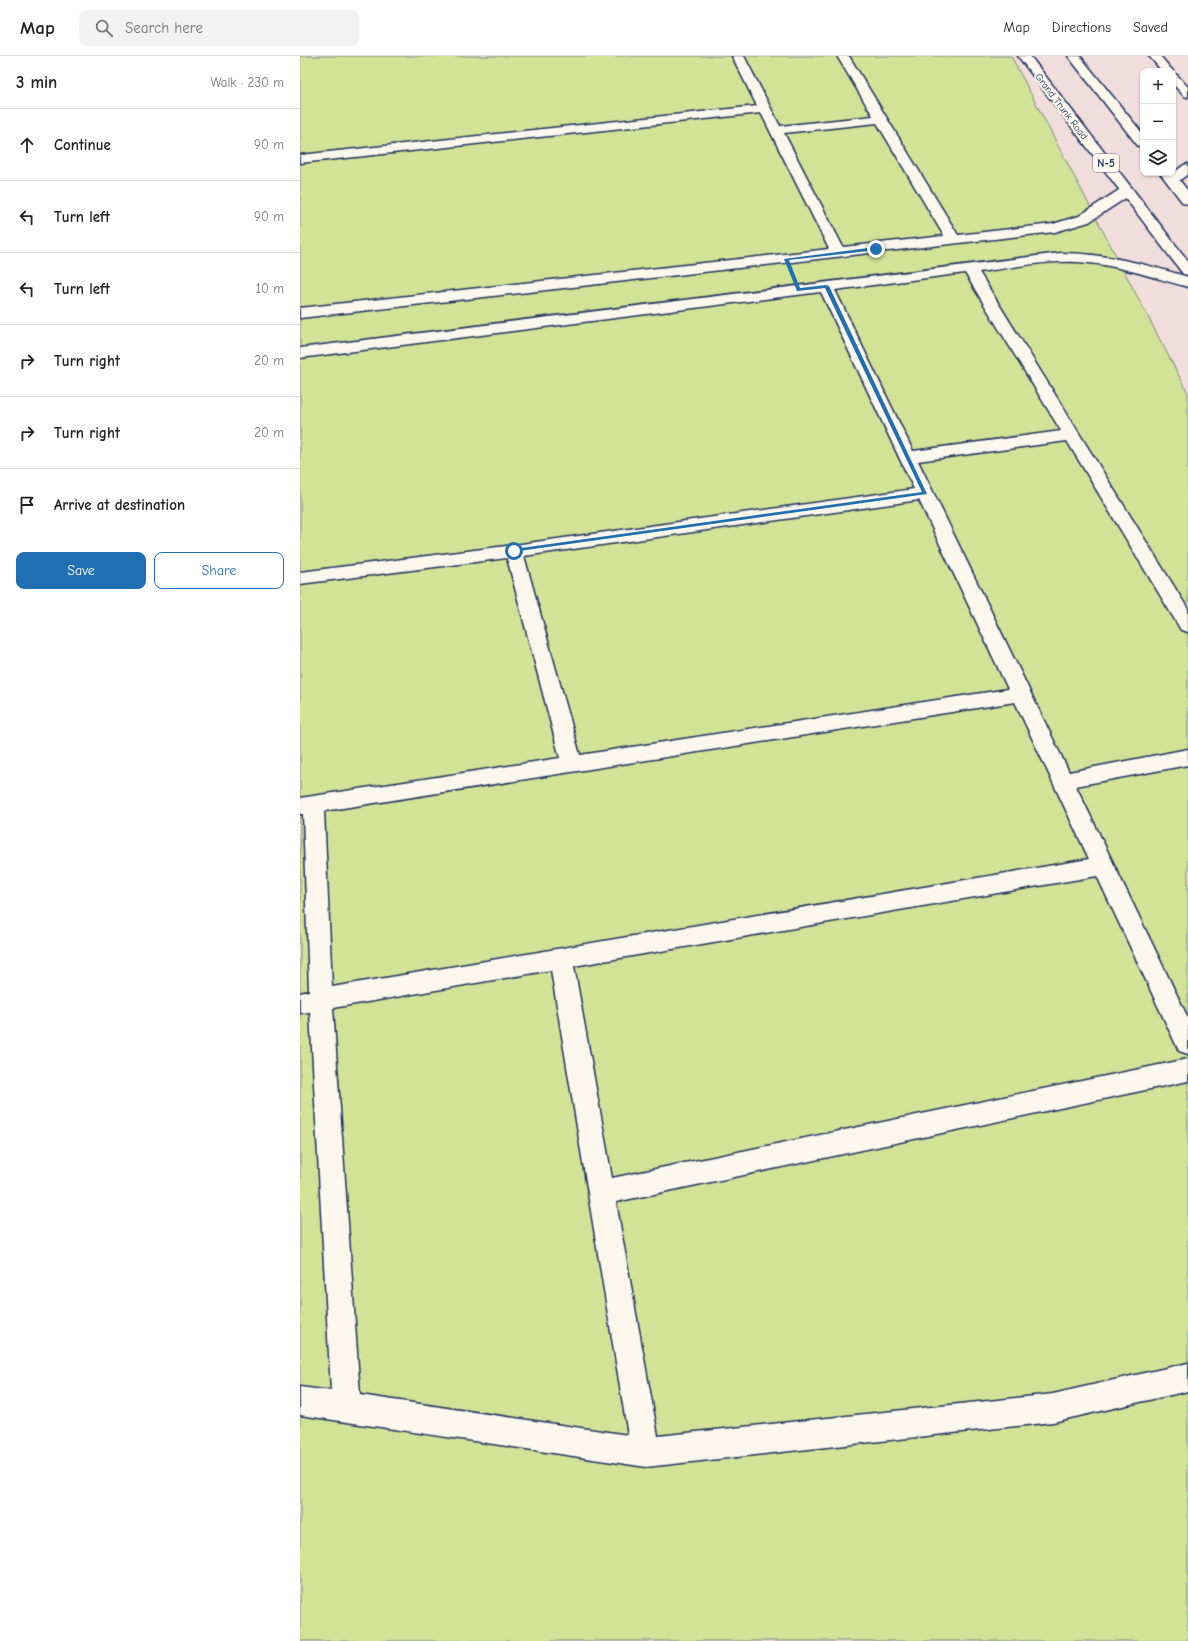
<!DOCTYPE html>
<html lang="en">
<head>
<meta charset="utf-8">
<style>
	body { margin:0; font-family:"Comic Neue",sans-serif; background:#f2f2f2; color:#222 }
	.controls { position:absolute; right:12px; top:12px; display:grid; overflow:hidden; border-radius:8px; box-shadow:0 1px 3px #0004 }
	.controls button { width:36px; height:36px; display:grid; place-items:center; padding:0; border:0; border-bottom:1px solid #e0e0e0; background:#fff; color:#222; font:20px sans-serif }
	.stop { position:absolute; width:12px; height:12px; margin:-9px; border:3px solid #1f6fb2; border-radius:50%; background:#fff }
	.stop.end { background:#1f6fb2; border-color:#fff; box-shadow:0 1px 4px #0008 }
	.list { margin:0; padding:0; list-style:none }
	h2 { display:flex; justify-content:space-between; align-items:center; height:52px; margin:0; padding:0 16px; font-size:17px }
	h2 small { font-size:13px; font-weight:400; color:#767676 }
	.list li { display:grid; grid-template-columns:26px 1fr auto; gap:12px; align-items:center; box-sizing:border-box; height:72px; padding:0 16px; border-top:1px solid #e0e0e0 }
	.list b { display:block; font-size:15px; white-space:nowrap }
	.list em { font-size:13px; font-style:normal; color:#767676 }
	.actions { display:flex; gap:8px; padding:12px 16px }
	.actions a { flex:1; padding:9px 0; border:1px solid #1f6fb2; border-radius:8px; text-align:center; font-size:14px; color:#1f6fb2 }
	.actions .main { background:#1f6fb2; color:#fff }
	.icon { flex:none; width:22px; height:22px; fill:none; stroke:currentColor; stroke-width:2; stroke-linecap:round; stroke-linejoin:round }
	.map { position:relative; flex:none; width:888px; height:1585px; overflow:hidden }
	header { display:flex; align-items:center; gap:24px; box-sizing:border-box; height:56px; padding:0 20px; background:#fff; border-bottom:1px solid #e0e0e0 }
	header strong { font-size:19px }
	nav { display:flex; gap:22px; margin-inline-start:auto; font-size:14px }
	.search { width:280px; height:36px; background:#f2f2f2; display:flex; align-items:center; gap:10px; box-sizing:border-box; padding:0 14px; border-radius:8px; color:#767676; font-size:15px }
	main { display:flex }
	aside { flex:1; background:#fff }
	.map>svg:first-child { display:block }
	.green { fill:#d2e397; stroke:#76897a }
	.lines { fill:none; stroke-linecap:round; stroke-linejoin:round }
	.lane-casing { stroke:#1b2f5e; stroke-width:3 }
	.street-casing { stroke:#1b2f5e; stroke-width:3 }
	.highway-casing { stroke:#1b2f5e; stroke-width:3 }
	.lane { fill:#fbf7ec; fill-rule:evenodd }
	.street { fill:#fbf7ec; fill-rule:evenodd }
	.highway { fill:#fbf7ec; fill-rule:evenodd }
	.route { fill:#1f6fb2 }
	.labels { text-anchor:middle; stroke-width:4; stroke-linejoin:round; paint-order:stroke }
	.far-street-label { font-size:10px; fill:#1b2f5e; stroke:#fbf7ec }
	.shield { fill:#fbf7ec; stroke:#5e6b89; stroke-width:1 }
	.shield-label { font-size:11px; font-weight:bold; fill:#1b2f5e }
</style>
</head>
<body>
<header>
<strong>Map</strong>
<div class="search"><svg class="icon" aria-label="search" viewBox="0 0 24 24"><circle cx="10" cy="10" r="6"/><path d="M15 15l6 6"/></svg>Search here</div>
<nav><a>Map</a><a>Directions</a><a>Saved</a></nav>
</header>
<main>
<aside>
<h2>3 min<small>Walk · 230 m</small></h2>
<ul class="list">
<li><svg class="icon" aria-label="ahead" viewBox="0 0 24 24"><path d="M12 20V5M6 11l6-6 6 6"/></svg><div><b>Continue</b></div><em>90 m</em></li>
<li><svg class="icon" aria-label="left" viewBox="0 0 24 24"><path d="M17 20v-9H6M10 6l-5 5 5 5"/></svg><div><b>Turn left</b></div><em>90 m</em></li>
<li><svg class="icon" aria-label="left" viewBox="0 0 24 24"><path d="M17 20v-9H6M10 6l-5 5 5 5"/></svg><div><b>Turn left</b></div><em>10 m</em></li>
<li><svg class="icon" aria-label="right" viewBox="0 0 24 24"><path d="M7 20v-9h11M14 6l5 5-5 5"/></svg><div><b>Turn right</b></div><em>20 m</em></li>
<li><svg class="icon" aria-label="right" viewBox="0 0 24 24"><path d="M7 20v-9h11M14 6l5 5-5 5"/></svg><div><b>Turn right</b></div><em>20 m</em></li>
<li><svg class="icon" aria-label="arrive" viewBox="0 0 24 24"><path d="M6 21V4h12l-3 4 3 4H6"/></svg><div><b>Arrive at destination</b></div></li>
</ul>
<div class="actions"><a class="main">Save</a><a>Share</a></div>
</aside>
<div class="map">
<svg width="888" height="1585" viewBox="0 0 888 1585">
	<rect width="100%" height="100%" fill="#f0dddc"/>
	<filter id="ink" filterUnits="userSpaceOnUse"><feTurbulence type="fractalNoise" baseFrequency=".025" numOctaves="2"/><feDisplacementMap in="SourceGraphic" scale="8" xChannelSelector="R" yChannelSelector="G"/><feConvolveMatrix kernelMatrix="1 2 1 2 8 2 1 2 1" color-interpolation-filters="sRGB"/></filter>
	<g filter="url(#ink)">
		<path class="green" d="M0,0h711l177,337v1248h-888z"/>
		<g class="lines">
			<defs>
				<g id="lane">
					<path d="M849,0h11l13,15h-11z"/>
					<path d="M873,18l4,1 11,12v10l-4,-1 -11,-12z"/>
					<path d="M888,108v10l-12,9h-8l-2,-3 2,-3 16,-12z"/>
				</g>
				<g id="street">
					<path d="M432,0h12l36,70 93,-10 -36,-60h12l109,179 95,-11 26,-8 43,-28 5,-1 5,1 2,3 -2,3 -43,28 -34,10 -755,86v-10l529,-59 -68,-136 -461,50v-8l457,-49zM577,67l67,113 -101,11 -59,-114z"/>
					<path d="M760,197c44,0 86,11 128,24v10c-37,-10 -72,-23 -111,-25 -32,-2 -66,6 -98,10l209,337v23l-7,-2 -114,-189 -149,20 151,311 119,-23v16l-112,21 112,232v36l-9,-3 -82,-175 -523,90 38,212 576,-119v22l-572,121 42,234 395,-42 135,-31v28l-135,31 -407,45 -346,-52v-28l31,4 -21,-379 -10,1v-20l9,-2 -6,-177h-3v-16l260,-40 -53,-200 -207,26v-12l214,-27 400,-56 -93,-197 -521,66v-10zM665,217l96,158 -148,20 -78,-161zM619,444l89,189 -428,66 -56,-199zM715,646l74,157 -757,128 -8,-176zM251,914l77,465 -268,-40 -27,-387z"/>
				</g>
				<g id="highway">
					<path d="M718,0h12l158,205v14l-5,-1z"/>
					<path d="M768,0h12l63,78v13l-5,-1z"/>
					<path d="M873,116l15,19v13l-5,-1 -23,-30h13z"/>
				</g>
			</defs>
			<use href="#lane" class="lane-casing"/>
			<use href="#street" class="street-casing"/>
			<use href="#highway" class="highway-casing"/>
			<use href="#lane" class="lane"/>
			<use href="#street" class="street"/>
			<use href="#highway" class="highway"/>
		</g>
	</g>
	<path class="route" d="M576,191l1,3 -88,10 11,28 26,-3 3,1 98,208 -415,58 -1,-1 3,-2 408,-57 -97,-204 -28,3 -13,-32z"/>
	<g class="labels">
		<g class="far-street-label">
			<text transform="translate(762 50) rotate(53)" y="4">Grand Trunk Road</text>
		</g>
		<rect class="shield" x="793" y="98" width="26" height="18" rx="3"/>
		<g class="shield-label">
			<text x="806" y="111">N-5</text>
		</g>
	</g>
</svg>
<div class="controls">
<button>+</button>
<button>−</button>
<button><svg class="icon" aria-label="layers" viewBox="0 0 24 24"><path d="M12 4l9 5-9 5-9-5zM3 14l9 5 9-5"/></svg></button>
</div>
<div class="stop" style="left:214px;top:495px"></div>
<div class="stop end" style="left:576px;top:193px"></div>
</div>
</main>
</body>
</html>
